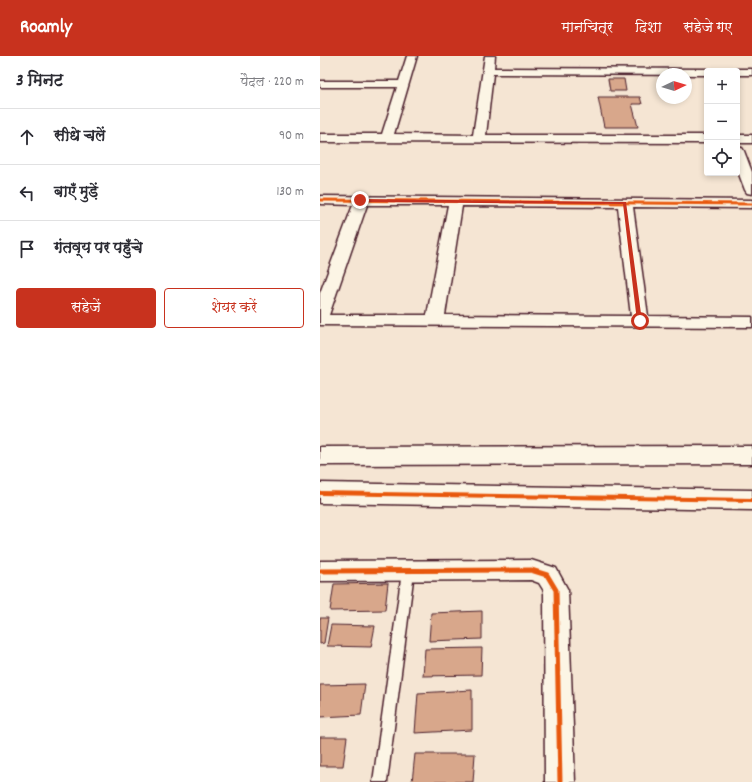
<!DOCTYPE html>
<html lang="hi">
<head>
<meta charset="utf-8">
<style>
	body { margin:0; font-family:Dekko,"Playpen Sans Deva",sans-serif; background:#f7f7f7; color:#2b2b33 }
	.controls { position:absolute; right:12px; top:12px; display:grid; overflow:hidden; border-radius:4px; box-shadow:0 2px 6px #0003 }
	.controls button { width:36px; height:36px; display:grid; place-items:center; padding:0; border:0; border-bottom:1px solid #e1e1e2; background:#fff; color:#2b2b33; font:20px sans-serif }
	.compass { position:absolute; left:336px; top:12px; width:36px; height:36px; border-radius:50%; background:#fff; box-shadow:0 2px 6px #0003; rotate:86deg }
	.stop { position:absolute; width:12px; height:12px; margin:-9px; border:3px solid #c8321e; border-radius:50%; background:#fff }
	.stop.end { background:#c8321e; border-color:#fff; box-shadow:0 1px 4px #0008 }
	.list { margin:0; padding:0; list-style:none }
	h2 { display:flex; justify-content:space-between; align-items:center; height:52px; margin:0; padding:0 16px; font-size:17px }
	h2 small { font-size:13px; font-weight:400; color:#7c7c81 }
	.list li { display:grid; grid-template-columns:26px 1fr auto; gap:12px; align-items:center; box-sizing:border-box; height:56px; padding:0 16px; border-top:1px solid #e1e1e2 }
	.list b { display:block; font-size:15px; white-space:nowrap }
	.list em { font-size:13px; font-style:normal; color:#7c7c81 }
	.actions { display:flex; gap:8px; padding:12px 16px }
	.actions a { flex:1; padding:9px 0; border:1px solid #c8321e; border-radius:4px; text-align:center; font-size:14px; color:#c8321e }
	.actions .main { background:#c8321e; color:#fff }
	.icon { flex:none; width:22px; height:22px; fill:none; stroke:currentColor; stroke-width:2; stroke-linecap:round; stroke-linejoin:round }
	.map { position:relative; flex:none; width:432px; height:726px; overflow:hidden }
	header { display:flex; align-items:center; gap:24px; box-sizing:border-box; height:56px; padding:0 20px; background:#c8321e; color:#fff }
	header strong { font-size:19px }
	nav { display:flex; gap:22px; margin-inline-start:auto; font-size:14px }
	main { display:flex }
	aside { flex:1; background:#fff }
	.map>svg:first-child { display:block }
	.building { fill:#d8a78b; stroke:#4a1f2b }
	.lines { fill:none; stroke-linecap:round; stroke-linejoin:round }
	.lane-casing { stroke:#4a1f2b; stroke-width:3 }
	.street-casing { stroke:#4a1f2b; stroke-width:3 }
	.secondary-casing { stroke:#4a1f2b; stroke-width:3 }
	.lane { fill:#fcf5e5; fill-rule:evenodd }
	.street { fill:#fcf5e5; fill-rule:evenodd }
	.secondary { fill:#fcf5e5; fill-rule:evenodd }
	.cycleway-far2-casing { stroke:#fcf5e5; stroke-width:5 }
	.cycleway-far1-casing { stroke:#fcf5e5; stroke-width:6 }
	.cycleway-casing { stroke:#fcf5e5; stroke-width:8 }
	.cycleway-far2 { stroke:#e8590c; stroke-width:3 }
	.cycleway-far1 { stroke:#e8590c; stroke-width:4 }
	.cycleway { stroke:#e8590c; stroke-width:5 }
	.route { fill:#c8321e }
</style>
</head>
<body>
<header>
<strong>Roamly</strong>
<nav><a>मानचित्र</a><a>दिशा</a><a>सहेजे गए</a></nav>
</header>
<main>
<aside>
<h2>3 मिनट<small>पैदल · 220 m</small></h2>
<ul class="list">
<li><svg class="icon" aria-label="ahead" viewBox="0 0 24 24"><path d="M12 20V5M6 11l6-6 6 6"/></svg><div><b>सीधे चलें</b></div><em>90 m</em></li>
<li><svg class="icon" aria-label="left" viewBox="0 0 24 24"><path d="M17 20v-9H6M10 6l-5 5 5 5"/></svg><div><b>बाएँ मुड़ें</b></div><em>130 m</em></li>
<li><svg class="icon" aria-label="arrive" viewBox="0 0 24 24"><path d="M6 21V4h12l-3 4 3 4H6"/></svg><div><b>गंतव्य पर पहुँचे</b></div></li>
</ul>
<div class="actions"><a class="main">सहेजें</a><a>शेयर करें</a></div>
</aside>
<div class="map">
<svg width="432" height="726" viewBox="0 0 432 726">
	<rect width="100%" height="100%" fill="#f5e5d3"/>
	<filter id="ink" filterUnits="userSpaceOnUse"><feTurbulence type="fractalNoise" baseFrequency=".025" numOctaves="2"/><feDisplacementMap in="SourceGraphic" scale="8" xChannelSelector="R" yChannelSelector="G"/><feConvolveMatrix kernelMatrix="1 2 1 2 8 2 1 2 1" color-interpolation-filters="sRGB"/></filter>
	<g filter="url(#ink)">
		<g class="building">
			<path d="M288,23h16l2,12h-16z"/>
			<path d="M278,41h42l2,7h-10l6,23h-34z"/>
			<path d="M68,527l-3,27 -55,1 4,-27z"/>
			<path d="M162,555v28l-53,2 2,-28z"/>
			<path d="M0,562h8l-4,25 -4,1z"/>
			<path d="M11,569l44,1 -4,21 -44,-1z"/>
			<path d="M162,592l-1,27 -58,1 2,-27z"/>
			<path d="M45,628l-4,31 -41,2v-32z"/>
			<path d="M152,634v40l-57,3 3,-40z"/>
			<path d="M0,681h27l-4,29h-23z"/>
			<path d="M95,698h60l-2,28h-61z"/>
		</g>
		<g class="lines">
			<defs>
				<path id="lane" d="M88,511l4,1 2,4 -27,210h-14l29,-210 2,-4z"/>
				<g id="street">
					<path d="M87,0h10l-23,78 79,1 12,-79h10l-1,12 213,1 5,2h-5v4l-214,-1 -7,61h221v8l-387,-1v-8h62l15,-47h-77v-6h79z"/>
					<path d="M417,13h15v6h-15v-4h-5z"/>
					<rect x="417" y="79" width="15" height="8"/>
					<path d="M417,91l5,1 2,3 8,21v22l-5,-1 -2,-3 -8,-21z"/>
					<path d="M0,140l432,4v8l-119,-1 15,109 104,1v10l-432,-2v-32l33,-88 -33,-1zM47,149h81l-21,110h-98zM142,150l156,1 13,109 -186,-1z"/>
					<path d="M211,504l25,8 12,22 7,192h-30l-1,-191 -5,-8 -8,-3 -211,1v-20z"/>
				</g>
				<g id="secondary">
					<path d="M432,390v18l-432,1v-18z"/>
					<path d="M0,427l432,7v20l-432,-7z"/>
				</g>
			</defs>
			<use href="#lane" class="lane-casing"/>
			<use href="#street" class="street-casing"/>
			<use href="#secondary" class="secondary-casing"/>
			<use href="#lane" class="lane"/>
			<use href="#street" class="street"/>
			<use href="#secondary" class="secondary"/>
			<defs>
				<path id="cycleway-far2" d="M0,144l432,4"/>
				<path id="cycleway-far1" d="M0,437l432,7"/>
				<path id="cycleway" d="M0,515l211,-1 16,5 9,15 4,192"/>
			</defs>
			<use href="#cycleway-far2" class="cycleway-far2-casing"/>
			<use href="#cycleway-far1" class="cycleway-far1-casing"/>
			<use href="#cycleway" class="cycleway-casing"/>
			<use href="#cycleway-far2" class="cycleway-far2"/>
			<use href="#cycleway-far1" class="cycleway-far1"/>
			<use href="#cycleway" class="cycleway"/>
		</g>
	</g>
	<path class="route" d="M38,144l2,-1 266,3 16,119 -2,2 -3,-2 -14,-117 -263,-2z"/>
</svg>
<div class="controls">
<button>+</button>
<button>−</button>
<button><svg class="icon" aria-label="locate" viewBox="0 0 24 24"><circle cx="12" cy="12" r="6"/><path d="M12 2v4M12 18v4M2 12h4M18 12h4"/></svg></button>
</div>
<svg class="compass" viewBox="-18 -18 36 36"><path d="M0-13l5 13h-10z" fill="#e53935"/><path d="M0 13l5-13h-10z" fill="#7c7c81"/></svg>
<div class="stop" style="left:320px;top:265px"></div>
<div class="stop end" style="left:40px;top:144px"></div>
</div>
</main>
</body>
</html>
